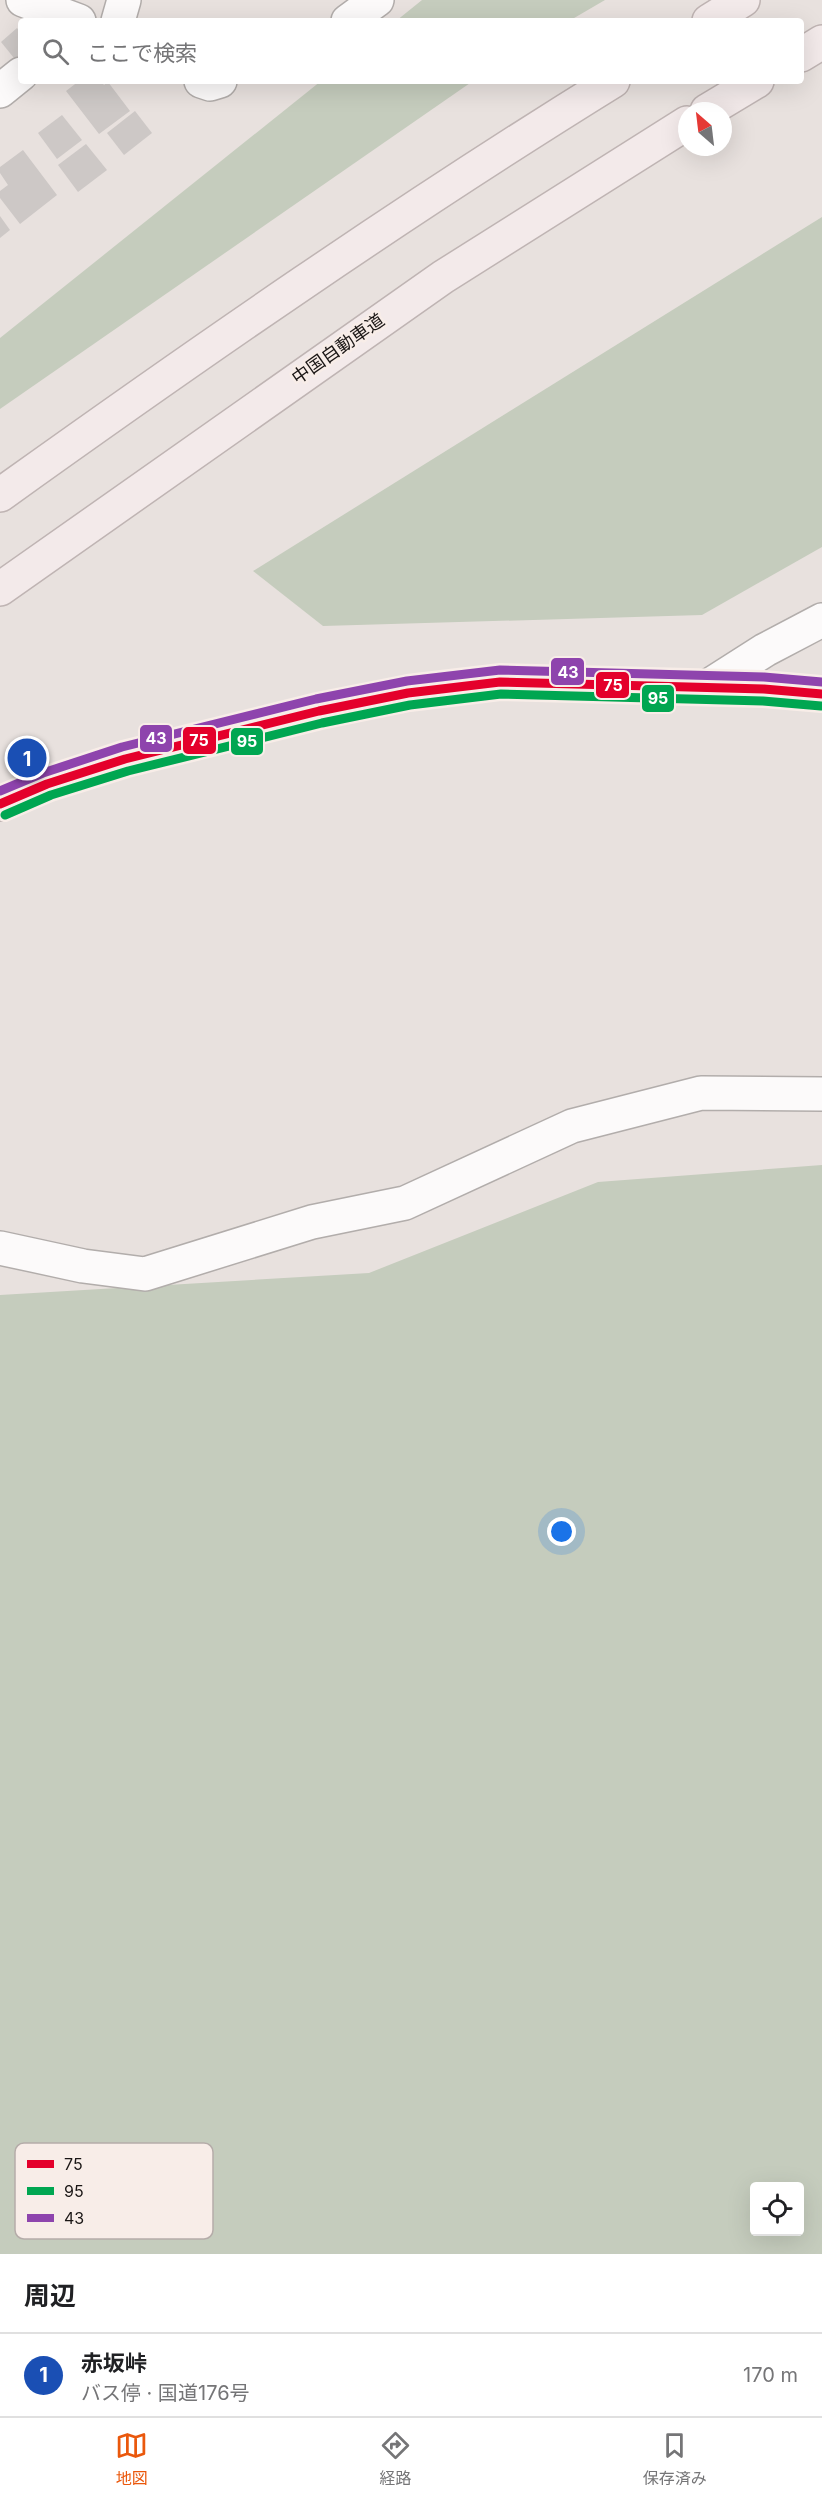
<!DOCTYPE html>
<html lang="ja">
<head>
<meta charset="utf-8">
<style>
	body { margin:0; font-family:Inter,"Noto Sans JP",sans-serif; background:#f6f6f6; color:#202124 }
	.controls { position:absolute; right:18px; bottom:18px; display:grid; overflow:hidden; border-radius:6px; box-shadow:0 6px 24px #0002 }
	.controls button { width:54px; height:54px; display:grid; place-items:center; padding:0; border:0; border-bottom:2px solid #e0e0e0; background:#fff; color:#202124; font:30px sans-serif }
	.compass { position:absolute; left:678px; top:102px; width:54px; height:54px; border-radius:50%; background:#fff; box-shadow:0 6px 24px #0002; rotate:332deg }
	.you { position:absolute; left:562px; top:1532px; width:21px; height:21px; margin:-15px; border:4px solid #fff; border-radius:50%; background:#1a73e8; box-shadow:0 0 0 9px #1a73e833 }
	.badge { display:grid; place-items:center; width:39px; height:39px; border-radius:50%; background:#ea580c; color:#fff; font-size:20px; font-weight:700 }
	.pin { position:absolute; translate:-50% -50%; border:3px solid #fff; box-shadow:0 2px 6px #0006 }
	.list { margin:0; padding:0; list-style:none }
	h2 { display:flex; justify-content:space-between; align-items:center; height:78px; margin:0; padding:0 24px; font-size:26px }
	h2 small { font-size:20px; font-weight:400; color:#757577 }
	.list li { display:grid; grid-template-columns:39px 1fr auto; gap:18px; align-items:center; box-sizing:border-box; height:84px; padding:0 24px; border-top:2px solid #e0e0e0 }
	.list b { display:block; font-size:22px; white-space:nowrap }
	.list p { margin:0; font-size:20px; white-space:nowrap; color:#757577 }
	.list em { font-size:20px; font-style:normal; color:#757577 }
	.icon { flex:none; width:33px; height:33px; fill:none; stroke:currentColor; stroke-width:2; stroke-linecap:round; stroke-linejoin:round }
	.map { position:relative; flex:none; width:822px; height:2254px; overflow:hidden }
	.search { position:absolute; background:#fff; box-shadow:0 6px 24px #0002; left:18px; right:18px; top:18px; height:66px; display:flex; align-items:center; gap:15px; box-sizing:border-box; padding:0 21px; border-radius:6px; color:#757577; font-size:22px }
	.sheet { height:162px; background:#fff }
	nav { display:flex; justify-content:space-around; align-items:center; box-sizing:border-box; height:84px; border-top:2px solid #e0e0e0; background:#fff; font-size:16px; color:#757577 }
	nav a { display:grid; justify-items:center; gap:3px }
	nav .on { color:#ea580c }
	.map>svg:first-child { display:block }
	.green { fill:#c5ccbd; fill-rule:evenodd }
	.building { fill:#cdc8c6 }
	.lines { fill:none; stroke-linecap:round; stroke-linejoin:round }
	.street-casing { stroke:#b2adab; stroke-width:36 }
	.highway-casing { stroke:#bfb4b3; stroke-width:36 }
	.street { stroke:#fcfafa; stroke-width:33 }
	.highway { stroke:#f3eaea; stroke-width:33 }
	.bus-1-casing { stroke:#f8ede8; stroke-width:14 }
	.bus-2-casing { stroke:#f8ede8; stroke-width:14 }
	.bus-3-casing { stroke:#f8ede8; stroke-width:14 }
	.bus-1 { stroke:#e4002b; stroke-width:9 }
	.bus-2 { stroke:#00a651; stroke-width:9 }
	.bus-3 { stroke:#8e44ad; stroke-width:9 }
	.labels { text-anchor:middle; stroke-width:5; stroke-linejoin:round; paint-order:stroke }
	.street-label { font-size:18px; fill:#1a1615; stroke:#f8ede8 }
	.key { fill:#f8ede8; stroke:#b5aca9; stroke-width:1.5 }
	.key-label { font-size:16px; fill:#1a1615 }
	.line-badge { stroke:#f8ede8; stroke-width:2 }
	.badge-label { font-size:16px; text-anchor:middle; font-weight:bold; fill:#fff }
</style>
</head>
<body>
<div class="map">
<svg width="822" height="2254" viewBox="0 0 822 2254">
	<rect width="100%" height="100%" fill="#e8e1de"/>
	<g class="green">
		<path d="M422,0h183l-36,21h-173z"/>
		<path d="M321,81h152l-473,328v-71z"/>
		<path d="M822,217v330l-120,68 -379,11 -70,-55z"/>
		<path d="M822,1165v1089h-822v-959l369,-22 229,-91zM754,2186h46v46h-46z"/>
	</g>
	<g class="building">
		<path d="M17,28l4,5v28l-3,2 -17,-21z"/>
		<path d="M79,81h22l3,4 4,-3 22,29 -31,23 -33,-43z"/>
		<path d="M135,111l17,22 -28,22 -17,-22z"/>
		<path d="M62,115l20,25 -25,19 -19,-26z"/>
		<path d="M86,144l21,26 -29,22 -20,-27z"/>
		<path d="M23,150l34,45 -37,29 -20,-26v-7l8,-6 -8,-12v-6z"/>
		<path d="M0,216l10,14 -10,8z"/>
	</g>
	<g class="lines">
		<defs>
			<g id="street">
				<path d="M23,0l56,21"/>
				<path d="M118,21l6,-21"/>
				<path d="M348,21l29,-21"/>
				<path d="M201,81l9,3 10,-3"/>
				<path d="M0,91l21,-17"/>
				<path d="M707,687l58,-37 57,-30"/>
				<path d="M0,1248l83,18 62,8 167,-52 93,-19 167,-77 129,-33 121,1"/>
			</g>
			<g id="highway">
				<path d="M709,21l34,-21"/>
				<path d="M801,55l21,-13"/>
				<path d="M707,111l50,-30"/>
				<path d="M0,495c201,-144 403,-284 613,-414"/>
				<path d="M0,589l443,-312 244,-154"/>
				<path d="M0,804l47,-20 78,-25 194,-48 89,-18 92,-11 264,7 58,5"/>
			</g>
		</defs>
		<use href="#street" class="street-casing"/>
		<use href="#highway" class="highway-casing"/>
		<use href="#street" class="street"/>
		<use href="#highway" class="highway"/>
		<defs>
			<path id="bus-1" d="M0,804l47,-20 78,-25 194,-48 89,-18 92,-11 264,7 58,5"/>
			<path id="bus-2" d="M5,815l46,-20 77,-24 194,-48 88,-18 91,-11 262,7 58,5"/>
			<path id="bus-3" d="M0,791l43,-18 79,-26 194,-48 91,-18 93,-11 264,7 58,5"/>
		</defs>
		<use href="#bus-1" class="bus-1-casing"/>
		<use href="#bus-2" class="bus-2-casing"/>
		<use href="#bus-3" class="bus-3-casing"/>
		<use href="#bus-1" class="bus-1"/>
		<use href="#bus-2" class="bus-2"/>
		<use href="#bus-3" class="bus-3"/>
	</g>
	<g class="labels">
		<g class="street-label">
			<text transform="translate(338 349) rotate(-35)" y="6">中国自動車道</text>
		</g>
	</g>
	<rect x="15" y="2143" width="198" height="96" rx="9" class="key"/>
	<rect x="27" y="2160" width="27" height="8" fill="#e4002b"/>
	<rect x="27" y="2187" width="27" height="8" fill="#00a651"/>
	<rect x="27" y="2214" width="27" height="8" fill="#8e44ad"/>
	<g class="key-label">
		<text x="64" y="2170">75</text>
		<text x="64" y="2197">95</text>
		<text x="64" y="2224">43</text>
	</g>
	<g class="line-badge">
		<rect x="550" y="657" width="35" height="29" rx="6" fill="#8e44ad"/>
		<rect x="595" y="671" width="35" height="28" rx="6" fill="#e4002b"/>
		<rect x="641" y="684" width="34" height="29" rx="6" fill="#00a651"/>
		<rect x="139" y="724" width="34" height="29" rx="6" fill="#8e44ad"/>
		<rect x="182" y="726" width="35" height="29" rx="6" fill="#e4002b"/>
		<rect x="230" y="727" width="34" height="29" rx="6" fill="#00a651"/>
	</g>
	<g class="badge-label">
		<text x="568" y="678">43</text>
		<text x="613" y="691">75</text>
		<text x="658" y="704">95</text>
		<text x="156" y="744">43</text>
		<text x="199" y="746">75</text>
		<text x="247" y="747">95</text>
	</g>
</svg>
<div class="controls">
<button><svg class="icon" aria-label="locate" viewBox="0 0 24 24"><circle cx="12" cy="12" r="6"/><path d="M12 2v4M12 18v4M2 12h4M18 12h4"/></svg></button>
</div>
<svg class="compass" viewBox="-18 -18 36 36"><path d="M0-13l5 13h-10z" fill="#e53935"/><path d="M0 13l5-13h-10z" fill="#757577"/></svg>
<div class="you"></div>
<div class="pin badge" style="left:27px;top:758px;background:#1a4fb4">1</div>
<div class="search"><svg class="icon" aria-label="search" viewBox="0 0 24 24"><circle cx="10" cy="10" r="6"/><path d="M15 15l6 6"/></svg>ここで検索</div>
</div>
<section class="sheet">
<h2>周辺<small></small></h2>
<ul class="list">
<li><span class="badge" style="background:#1a4fb4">1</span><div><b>赤坂峠</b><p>バス停 · 国道176号</p></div><em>170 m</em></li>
</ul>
</section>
<nav>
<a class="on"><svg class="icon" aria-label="map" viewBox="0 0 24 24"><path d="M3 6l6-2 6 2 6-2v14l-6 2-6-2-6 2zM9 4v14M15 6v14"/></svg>地図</a>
<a><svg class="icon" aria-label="directions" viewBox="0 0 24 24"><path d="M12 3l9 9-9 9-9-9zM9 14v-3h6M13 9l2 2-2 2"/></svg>経路</a>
<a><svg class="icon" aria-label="saved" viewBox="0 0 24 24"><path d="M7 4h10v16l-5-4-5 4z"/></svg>保存済み</a>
</nav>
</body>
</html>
